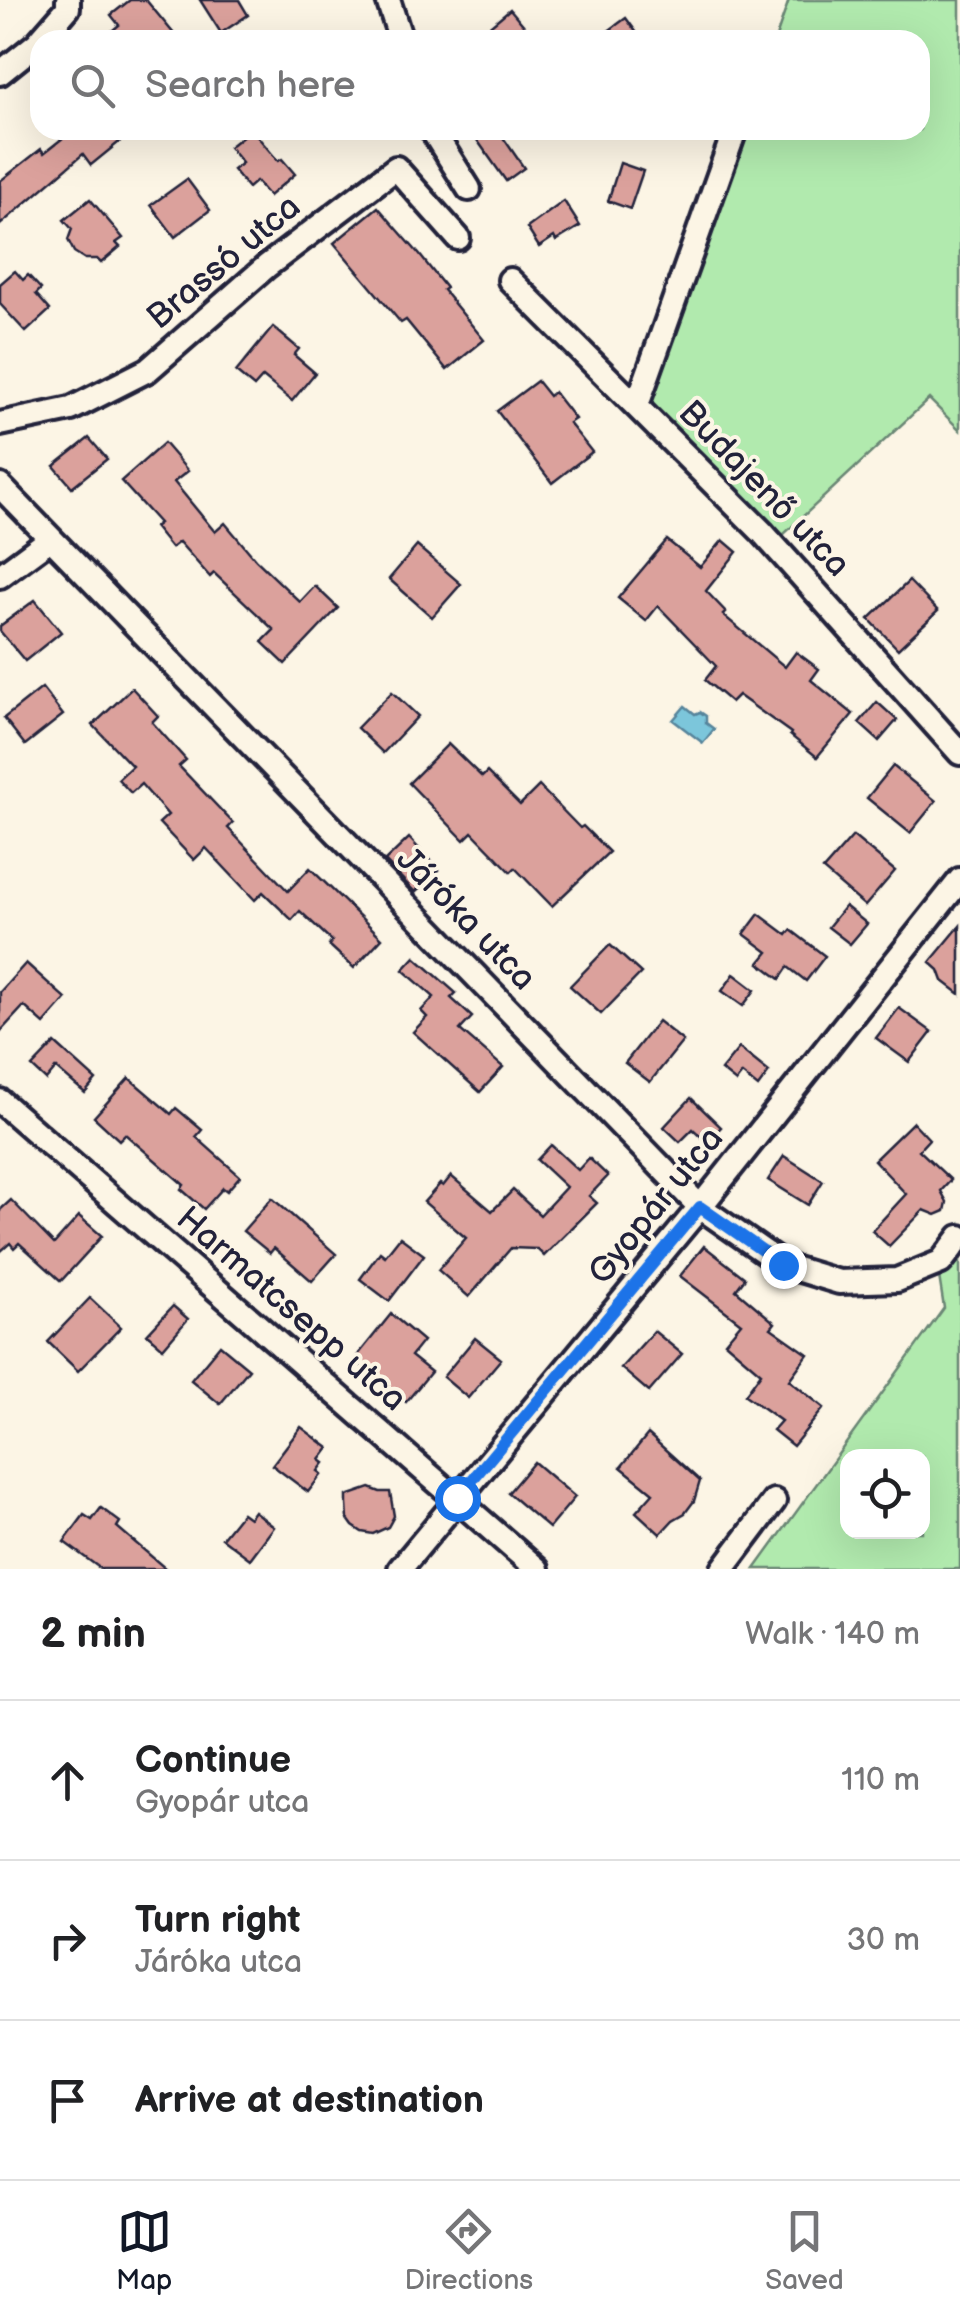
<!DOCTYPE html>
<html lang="en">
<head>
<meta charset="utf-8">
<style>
	body { margin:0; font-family:"Balsamiq Sans",sans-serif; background:#f2f2f2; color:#202124 }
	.controls { position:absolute; right:30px; bottom:30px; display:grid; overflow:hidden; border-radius:20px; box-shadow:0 10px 40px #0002 }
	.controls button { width:90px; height:90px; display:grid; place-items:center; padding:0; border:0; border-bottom:2px solid #e0e0e0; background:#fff; color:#202124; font:50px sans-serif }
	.stop { position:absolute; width:30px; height:30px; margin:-22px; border:8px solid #1a73e8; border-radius:50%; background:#fff }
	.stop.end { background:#1a73e8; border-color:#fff; box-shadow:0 2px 10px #0008 }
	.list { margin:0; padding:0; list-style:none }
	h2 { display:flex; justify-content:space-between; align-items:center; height:130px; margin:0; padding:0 40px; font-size:42px }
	h2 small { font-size:32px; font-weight:400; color:#757577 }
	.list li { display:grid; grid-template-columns:65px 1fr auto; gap:30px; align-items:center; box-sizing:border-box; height:160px; padding:0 40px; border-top:2px solid #e0e0e0 }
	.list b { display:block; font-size:38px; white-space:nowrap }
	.list p { margin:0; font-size:32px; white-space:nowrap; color:#757577 }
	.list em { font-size:32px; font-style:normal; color:#757577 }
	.icon { flex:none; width:55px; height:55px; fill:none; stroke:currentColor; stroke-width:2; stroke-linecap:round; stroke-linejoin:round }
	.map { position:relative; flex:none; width:960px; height:1569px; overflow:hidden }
	.search { position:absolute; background:#fff; box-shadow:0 10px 40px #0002; left:30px; right:30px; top:30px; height:110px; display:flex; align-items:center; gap:25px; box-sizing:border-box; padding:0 35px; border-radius:30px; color:#757577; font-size:38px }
	.sheet { height:610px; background:#fff }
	nav { display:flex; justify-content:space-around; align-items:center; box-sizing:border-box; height:140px; border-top:2px solid #e0e0e0; background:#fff; font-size:28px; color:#757577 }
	nav a { display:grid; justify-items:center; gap:5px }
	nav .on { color:#111827 }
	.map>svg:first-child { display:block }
	.green { fill:#b1eaae; stroke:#6a8674; stroke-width:2.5; fill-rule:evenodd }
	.water { fill:#7bc6db; stroke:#57849b; stroke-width:2.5 }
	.building { fill:#dba19c; stroke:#22223b; stroke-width:2.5 }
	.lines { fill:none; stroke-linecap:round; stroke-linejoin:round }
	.street-casing { stroke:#22223b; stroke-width:30 }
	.street { stroke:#fcf5e5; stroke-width:22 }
	.route { stroke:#1a73e8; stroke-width:12 }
	.labels { text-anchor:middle; stroke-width:8; stroke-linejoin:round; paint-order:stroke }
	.street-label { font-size:35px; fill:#22223b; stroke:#fcf5e5 }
</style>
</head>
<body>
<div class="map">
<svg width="960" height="1569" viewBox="0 0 960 1569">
	<rect width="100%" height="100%" fill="#fcf5e5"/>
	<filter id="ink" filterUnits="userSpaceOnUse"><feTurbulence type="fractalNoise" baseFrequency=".01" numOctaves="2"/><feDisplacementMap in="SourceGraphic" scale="20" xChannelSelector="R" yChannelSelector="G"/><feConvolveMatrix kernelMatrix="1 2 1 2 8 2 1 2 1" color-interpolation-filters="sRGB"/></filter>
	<g filter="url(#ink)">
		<g class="green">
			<path d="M789,0h171v430l-31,-31 -146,136 -134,-132 94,-273h177v-90h-145z"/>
			<path d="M960,1224v345h-205l189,-261 -8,-51zM848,1456h74v76h-74z"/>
		</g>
		<path class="water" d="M685,706l10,8 5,-2 6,4v7l8,6 -11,14 -30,-23z"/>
		<g class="building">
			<path d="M130,0h16l33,40h-58l-8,-10 6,-5 -8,-10z"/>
			<path d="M200,0h39l9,15 -27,18z"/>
			<path d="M510,9l26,31h-63z"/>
			<path d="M626,18l16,22h-46z"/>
			<path d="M73,130h61l-43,35 -8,-11 -83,71v-44l41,-32 3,4z"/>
			<path d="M250,130h2l26,31 4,-2 13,15 -26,22 -13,-15 -8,7 -15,-18 9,-7 -13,-16z"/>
			<path d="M470,130h28l26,38 -18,13z"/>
			<path d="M620,163l23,8 -13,38 -22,-8z"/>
			<path d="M187,179l23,31 -35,27 -24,-32z"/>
			<path d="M90,199l33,39 -7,5 4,4 -19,16 -4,-4h-12l-11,-7 -6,-12 4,-11 -8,-9z"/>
			<path d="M564,201l16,25 -24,15 -2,-4 -15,10 -12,-19z"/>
			<path d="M378,207l41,47 27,34 -3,2 41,50 -37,30 -41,-50 -5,3 -67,-80z"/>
			<path d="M15,271l8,9 5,-5 13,14 -5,5 14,16 -24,22 -26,-28v-20z"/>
			<path d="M273,327l26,22 -5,6 21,18 -23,28 -29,-24 -9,10 -18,-15z"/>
			<path d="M537,381l12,15 5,-4 21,27 -6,4 23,29 -40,31 -55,-72z"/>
			<path d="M89,438l18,21 -35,28 -18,-21z"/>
			<path d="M164,443l24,28 -14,11 41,50 10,-9 31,37 44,42 15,-16 23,22 -53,56 -23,-22 12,-12 -60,-57 -4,4 -31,-35 -8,6 -17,-21 5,-4 -38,-42z"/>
			<path d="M667,540l33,27 23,-27 14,12 -31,39 20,21 -3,3 62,52 11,-15 23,17 -8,11 42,34 -36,43 -27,-22 1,-2 -53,-38 -7,7 -26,-22 11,-14 -58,-60 -12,15 -28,-23z"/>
			<path d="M417,546l44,38 -29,33 -43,-38z"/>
			<path d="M909,581l29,30 -40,38 -29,-30z"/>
			<path d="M35,600l26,32 -36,29 -25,-30v-5z"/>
			<path d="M42,688l21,27 -38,30 -21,-27z"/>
			<path d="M132,688l26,28 -6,6 34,38 -7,6 54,57 -5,5 60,63 22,-23 72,70 -28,30 -25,-23 3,-4 -32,-30 -8,9 -29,-28 -8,8 -49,-52 -12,12 -35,-37 9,-8 -27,-31 -10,9 -13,-14 14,-13 -39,-41z"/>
			<path d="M392,692l26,24 -35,37 -26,-25z"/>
			<path d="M877,702l20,18 -18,21 -20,-18z"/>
			<path d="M448,744l34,33 5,-5 33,33 19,-19 41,42 3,-2 26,26 -57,54 -37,-38 -4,4 -39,-40 -8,8 -55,-57z"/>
			<path d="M893,766l43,35 -26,32 -43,-35z"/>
			<path d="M853,836l42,35 -30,35 -42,-36z"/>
			<path d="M409,838l30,32 -24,22 -30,-31z"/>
			<path d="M845,906l22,18 -17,20 -22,-17z"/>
			<path d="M759,914l28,21 4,-5 34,26 -19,25 -18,-14 -8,12 -21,-16 9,-11 -24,-18z"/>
			<path d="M960,926v68l-17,-13 -4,-11 -9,-8z"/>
			<path d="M610,945l31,28 -40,41 -31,-28z"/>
			<path d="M415,957l41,36 -5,5 21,19 -12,13 43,37 -23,25 -67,-60 14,-15 -6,-6 13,-14 -31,-27z"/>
			<path d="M26,963l40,36 -22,25 -20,-18 -24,26v-40z"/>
			<path d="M734,974l21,16 -12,16 -21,-15z"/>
			<path d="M899,1008l33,24 -23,30 -33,-24z"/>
			<path d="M658,1021l25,20 -33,41 -25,-19z"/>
			<path d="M55,1043l41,37 -11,13 -29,-25 -10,12 -14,-13z"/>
			<path d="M739,1048l30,24 -11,15 -16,-13 -6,8 -15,-12z"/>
			<path d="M129,1078l42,36 5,-6 26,22 -6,7 44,39 -13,15 -4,-3 -19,21 -23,-20 3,-4 -59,-51 -6,6 -25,-23z"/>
			<path d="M691,1098l30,29 -14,15 -14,-13 -13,13 -16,-15z"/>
			<path d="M913,1122l16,17 -10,11 32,30 -10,11 6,11 -2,9 -9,4 -12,-5 -35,36 -17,-15 34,-37 -32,-34z"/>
			<path d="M551,1145l27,25 11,-12 19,18 -19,20 8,7 -53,53 -7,-7 -26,-1 -42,49 -31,-27 28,-32 -42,-36 16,-18 3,2 8,-10 41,35 21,-21 27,25 26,-28 -29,-27z"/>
			<path d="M784,1156l39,25 -15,24 -40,-25z"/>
			<path d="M272,1198l64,56 -24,27 -38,-33 -4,5 -27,-22z"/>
			<path d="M11,1200l43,44 25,-28 23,20 -41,45 -42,-38 -5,5 -4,-5 -10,9v-42z"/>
			<path d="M400,1237l24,18 -35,46 -29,-22 20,-27 5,4z"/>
			<path d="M704,1246l41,32 -9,12 39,33 -4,5 37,26 -19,26 35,28 -31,38 -20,-16 8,-9 -36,-26 16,-22 -36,-31 16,-19 -61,-47z"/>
			<path d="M90,1298l31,29 -43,44 -30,-29z"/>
			<path d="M173,1306l15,13 -25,29 -16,-14z"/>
			<path d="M391,1314l32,27 -12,15 20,16 -25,30 -52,-42z"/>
			<path d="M654,1331l28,23 -33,38 -28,-24z"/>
			<path d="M475,1338l26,21 -33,39 -25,-21z"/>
			<path d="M220,1345l29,24 -29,35 -29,-24z"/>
			<path d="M301,1427l28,21 -9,12 4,3 -6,8 4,3 -14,18 -36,-27z"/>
			<path d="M648,1434l52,47 -6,20 -9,12 -12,7 -13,14 -24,-22 17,-19 -32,-26z"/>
			<path d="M534,1462l41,35 -26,31 -41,-35z"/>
			<path d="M370,1488l10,4h10l4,24 -6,11 -15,7 -11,-2 -9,-6 -5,-7 -1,-15v-8z"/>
			<path d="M101,1508l19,14 -3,5 49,42h-65l-37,-27 20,-27 8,5z"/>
			<path d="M254,1511l20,16 -24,32 -28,-21 20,-25 7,5z"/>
		</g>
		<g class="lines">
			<defs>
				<g id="street">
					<path d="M388,0l13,40"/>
					<path d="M40,40l28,-32v-8"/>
					<path d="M0,73l40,-32"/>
					<path d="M432,130l37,59"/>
					<path d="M510,280l252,252 198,221"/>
					<path d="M637,405l98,-275"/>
					<path d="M0,424l71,-15 77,-39 119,-104 129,-98 62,70"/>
					<path d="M0,486l700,721 83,58 56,17 58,-2 44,-18 19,-25"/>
					<path d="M0,576l50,-37"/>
					<path d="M0,1101l537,468"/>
					<path d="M400,1569l300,-362 260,-327"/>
					<path d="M723,1569l51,-68"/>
				</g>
			</defs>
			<use href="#street" class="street-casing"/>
			<use href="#street" class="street"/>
		</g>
	</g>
	<g class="lines" filter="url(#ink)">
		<path class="route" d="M457,1498l243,-291 83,58"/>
	</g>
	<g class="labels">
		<g class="street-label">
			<text transform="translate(223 261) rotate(-40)" y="12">Brassó utca</text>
			<text transform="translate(765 488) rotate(46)" y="12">Budajenő utca</text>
			<text transform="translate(467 918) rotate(46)" y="12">Járóka utca</text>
			<text transform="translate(655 1205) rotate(-51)" y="12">Gyopár utca</text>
			<text transform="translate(292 1308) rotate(41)" y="12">Harmatcsepp utca</text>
		</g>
	</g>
</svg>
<div class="controls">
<button><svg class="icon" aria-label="locate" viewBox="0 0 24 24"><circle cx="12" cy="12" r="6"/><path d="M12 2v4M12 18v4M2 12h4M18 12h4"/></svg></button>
</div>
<div class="stop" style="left:457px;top:1498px"></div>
<div class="stop end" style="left:783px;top:1265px"></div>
<div class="search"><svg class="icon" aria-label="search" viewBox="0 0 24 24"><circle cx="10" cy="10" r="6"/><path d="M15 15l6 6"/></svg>Search here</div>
</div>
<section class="sheet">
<h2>2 min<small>Walk · 140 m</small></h2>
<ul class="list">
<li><svg class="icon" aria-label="ahead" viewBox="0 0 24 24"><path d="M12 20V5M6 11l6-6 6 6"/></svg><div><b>Continue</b><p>Gyopár utca</p></div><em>110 m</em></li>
<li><svg class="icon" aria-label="right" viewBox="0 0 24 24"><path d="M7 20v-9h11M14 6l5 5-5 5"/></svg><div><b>Turn right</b><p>Járóka utca</p></div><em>30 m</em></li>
<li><svg class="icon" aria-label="arrive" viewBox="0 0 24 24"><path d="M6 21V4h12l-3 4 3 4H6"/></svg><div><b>Arrive at destination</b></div></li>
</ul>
</section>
<nav>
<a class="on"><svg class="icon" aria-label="map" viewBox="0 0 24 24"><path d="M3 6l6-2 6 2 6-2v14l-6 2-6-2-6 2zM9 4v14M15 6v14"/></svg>Map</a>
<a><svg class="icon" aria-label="directions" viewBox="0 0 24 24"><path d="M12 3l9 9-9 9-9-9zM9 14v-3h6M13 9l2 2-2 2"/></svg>Directions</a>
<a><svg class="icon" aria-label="saved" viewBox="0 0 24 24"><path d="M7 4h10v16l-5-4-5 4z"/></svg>Saved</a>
</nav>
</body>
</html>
